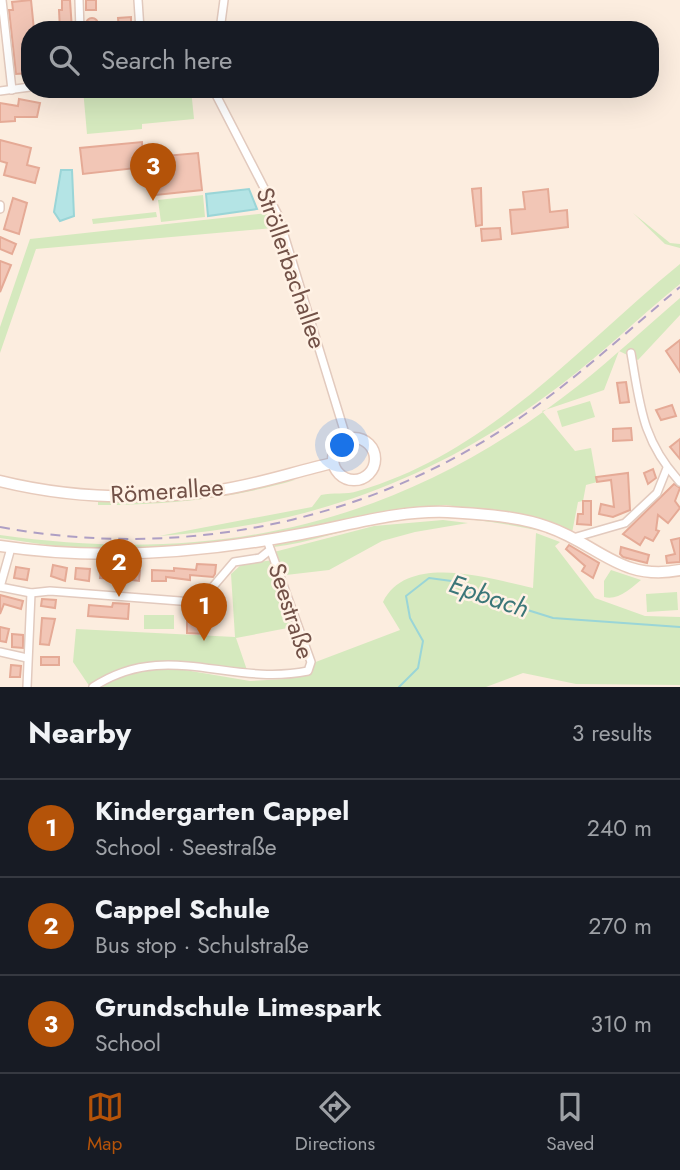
<!DOCTYPE html>
<html lang="en">
<head>
<meta charset="utf-8">
<style>
	body { margin:0; font-family:Jost,sans-serif; background:#20242c; color:#f1f3f6 }
	.you { position:absolute; left:343px; top:446px; width:24px; height:24px; margin:-18px; border:5px solid #fff; border-radius:50%; background:#1a73e8; box-shadow:0 0 0 10px #1a73e833 }
	.badge { display:grid; place-items:center; width:46px; height:46px; border-radius:50%; background:#b45309; color:#fff; font-size:23px; font-weight:700 }
	.pin { position:absolute; translate:-50% -58px; filter:drop-shadow(0 2px 4px #0008) }
	.pin::after { content:''; position:absolute; top:37px; width:24px; height:21px; background:inherit; clip-path:polygon(0 0,100% 0,50% 100%) }
	.list { margin:0; padding:0; list-style:none }
	h2 { display:flex; justify-content:space-between; align-items:center; height:91px; margin:0; padding:0 28px; font-size:30px }
	h2 small { font-size:23px; font-weight:400; color:#9ea1a6 }
	.list li { display:grid; grid-template-columns:46px 1fr auto; gap:21px; align-items:center; box-sizing:border-box; height:98px; padding:0 28px; border-top:2px solid #363941 }
	.list b { display:block; font-size:26px; white-space:nowrap }
	.list p { margin:0; font-size:23px; white-space:nowrap; color:#9ea1a6 }
	.list em { font-size:23px; font-style:normal; color:#9ea1a6 }
	.icon { flex:none; width:38px; height:38px; fill:none; stroke:currentColor; stroke-width:2; stroke-linecap:round; stroke-linejoin:round }
	.map { position:relative; flex:none; width:680px; height:687px; overflow:hidden }
	.search { position:absolute; background:#171b24; box-shadow:0 7px 28px #0002; left:21px; right:21px; top:21px; height:77px; display:flex; align-items:center; gap:18px; box-sizing:border-box; padding:0 24px; border-radius:28px; color:#9ea1a6; font-size:26px }
	.sheet { height:385px; background:#171b24 }
	nav { display:flex; justify-content:space-around; align-items:center; box-sizing:border-box; height:98px; border-top:2px solid #363941; background:#171b24; font-size:19px; color:#9ea1a6 }
	nav a { display:grid; justify-items:center; gap:4px }
	nav .on { color:#b45309 }
	.map>svg:first-child { display:block }
	.green { fill:#d5e9be }
	.water { fill:#b4e4e5; stroke:#9ad5d7; stroke-width:2 }
	.lines { fill:none; stroke-linecap:round; stroke-linejoin:round }
	.stream { stroke:#9ad5d7; stroke-width:2 }
	.building { fill:#f2c6b6; stroke:#e5aa96; stroke-width:2 }
	.street-casing { stroke:#e2cabe; stroke-width:10 }
	.secondary-casing { stroke:#e7cabb; stroke-width:13 }
	.street { stroke:#fff; stroke-width:7 }
	.secondary { stroke:#fff; stroke-width:10 }
	.rail { stroke:#ae9fc4; stroke-width:2; stroke-dasharray:10 7; stroke-linecap:butt }
	.labels { text-anchor:middle; stroke-width:5; stroke-linejoin:round; paint-order:stroke }
	.street-label { font-size:24px; fill:#725147; stroke:#fff2e5 }
	.water-label { font-size:26px; font-style:italic; fill:#3b7678; stroke:#fff2e5 }
</style>
</head>
<body>
<div class="map">
<svg width="680" height="687" viewBox="0 0 680 687">
	<rect width="100%" height="100%" fill="#fceddf"/>
	<g class="green">
		<path d="M83,89h108l3,30 -52,5v5l-55,5z"/>
		<path d="M203,195l2,22 -44,5 -3,-22z"/>
		<path d="M156,212l1,5 -64,7 -1,-5z"/>
		<path d="M268,213l5,15 -237,21 -36,104v-26l30,-88z"/>
		<path d="M633,213l37,30 10,1v4l-15,-4z"/>
		<path d="M680,264v20c-40,32 -77,69 -118,100 -121,93 -250,142 -403,152l153,-29 9,-12c12,-3 25,0 37,-4 132,-38 220,-144 322,-227z"/>
		<path d="M680,298v17l-42,45 -19,-9 -15,39 -62,21 33,40 16,-3 6,34 -11,3 -3,16 -5,1 -6,31 -35,-14 -91,-14 -47,5 -117,25 -100,12 -102,3 -80,-12v-3c220,31 403,-11 579,-150 35,-28 67,-58 101,-87z"/>
		<path d="M590,401l5,16 -33,10 -5,-16z"/>
		<path d="M295,480c-65,19 -130,25 -197,25v-6z"/>
		<path d="M441,514l88,11 11,2 1,4c-53,-11 -107,-19 -161,-8 -35,6 -71,20 -106,24l2,-4 97,-23z"/>
		<path d="M443,520l25,3 -53,9 -33,9 -53,29 -43,5 -12,-23 100,-26z"/>
		<path d="M536,533l24,9 -5,4 40,52 50,18 35,1v68l-104,-1 -53,-11 -37,14h-390l43,-20 34,1 77,13 35,-2 26,-6 2,-10 87,-33 -17,-28c25,-50 107,-23 150,-14z"/>
		<path d="M274,560l24,66 -62,12 13,38 -97,-11 -62,22 -17,-25 3,-33 159,8 -4,-63 11,-10z"/>
		<path d="M611,570l30,10c-10,8 -23,21 -37,17v-16z"/>
		<path d="M677,592l1,18 -31,2 -1,-18z"/>
		<rect x="144" y="615" width="30" height="14"/>
	</g>
	<g class="water">
		<path d="M61,170h11l2,46 -14,5 -6,-9z"/>
		<path d="M249,189l8,20 -49,7 -2,-22z"/>
	</g>
	<g class="lines">
		<path class="stream" d="M399,687l19,-19 5,-27 -13,-23 -4,-22 23,-18 30,4 11,10 83,26 127,9"/>
	</g>
	<g class="building">
		<path d="M31,0l3,30h-4v43l-14,1 -7,-64h4l-1,-8z"/>
		<path d="M62,0h8l2,30h-12l-1,-20h3z"/>
		<rect x="86" y="0" width="10" height="10"/>
		<path d="M131,17v13h-12l-1,-12z"/>
		<circle cx="92" cy="24" r="6"/>
		<path d="M19,99l21,4 -3,14h-22v4l-15,1v-19l18,3z"/>
		<path d="M0,140l31,8 -4,17 12,3 -4,15 -31,-8 3,-12 -7,-2z"/>
		<path d="M142,142l1,16 55,-5 4,37 -46,5 -3,-29 -70,8 -3,-26z"/>
		<path d="M481,188l1,37 -6,1 -4,-37z"/>
		<path d="M548,189l2,23 17,-2 1,17 -56,7 -2,-24 15,-1 -2,-17z"/>
		<path d="M13,198l14,5 -8,31 -15,-5z"/>
		<path d="M500,228l1,11 -19,2 -1,-12z"/>
		<path d="M0,237l16,7 -4,10 -12,-5z"/>
		<path d="M0,261l11,4 -11,27z"/>
		<path d="M680,340v32l-14,-21z"/>
		<path d="M626,382l3,20 -9,1 -3,-20z"/>
		<path d="M672,405l4,11 -15,4 -5,-10z"/>
		<path d="M631,428l1,12 -19,1v-12z"/>
		<path d="M680,439v20l-10,-12z"/>
		<path d="M653,469l3,9 -8,6 -4,-11z"/>
		<path d="M628,473l2,37 -17,7 -14,-3 2,-10 13,3 -3,-27 -14,2 -1,-5z"/>
		<path d="M674,484l6,4 -5,13 5,7 -12,15 -10,-8 -2,15 3,1 -6,10 -8,-4 -5,8 -17,-11z"/>
		<path d="M583,501h8v24l-14,-1 1,-10h5z"/>
		<path d="M680,538v24l-13,1 -1,-7 9,-2 -4,-14z"/>
		<path d="M569,545l30,18 -6,15 -11,-7 3,-5 -19,-17z"/>
		<path d="M621,547l28,8 -2,8 -24,-6 -3,-3z"/>
		<path d="M197,564l19,1 -1,9 -2,3 -23,-2v5l-24,-3v4h-14v-11l22,1v-3l22,2z"/>
		<path d="M53,565l14,3 -2,13 -14,-5z"/>
		<path d="M16,567l13,2 -2,11 -13,-2z"/>
		<path d="M76,568l14,1 -1,12 -14,-2z"/>
		<path d="M101,569l12,1v9l-13,-1z"/>
		<path d="M124,569l16,2 -1,10 -16,-2z"/>
		<path d="M0,595l23,6 -2,8 -17,-5 -4,10z"/>
		<path d="M42,599l14,1 -1,8 -14,-2z"/>
		<path d="M113,603l16,1 -1,15 -40,-3 1,-11 23,2z"/>
		<path d="M42,618l13,1 -6,26 -9,-1z"/>
		<path d="M187,618l19,1 -1,15 -18,-1z"/>
		<path d="M0,627l9,2 -3,13 -6,-1z"/>
		<path d="M12,634l11,1v13l-11,-1z"/>
		<rect x="41" y="657" width="18" height="8"/>
		<path d="M11,665l10,1 -1,11h-10z"/>
	</g>
	<g class="lines">
		<defs>
			<g id="street">
				<path d="M2,0l10,90"/>
				<path d="M79,0l1,30"/>
				<path d="M138,0l2,30"/>
				<path d="M220,30l4,-30"/>
				<path d="M213,89l65,126 69,225"/>
				<path d="M0,91l30,-4"/>
				<path d="M0,205v4"/>
				<path d="M631,353c9,52 11,88 49,129"/>
				<path d="M573,538l52,-15 32,-30 10,-25"/>
				<path d="M0,587l31,6 19,-2 143,11 12,-6 29,-34 26,-4 10,-8"/>
				<path d="M0,587l11,-39"/>
				<path d="M0,652l27,6"/>
				<path d="M27,687l4,-94"/>
				<path d="M93,687c73,-48 136,0 215,-16l3,-9 -44,-122"/>
			</g>
			<g id="secondary">
				<circle cx="354" cy="459" r="21"/>
				<path d="M0,481c69,17 143,19 213,10 41,-5 80,-19 120,-28"/>
				<path d="M0,546c100,15 202,7 301,-12 49,-9 97,-24 147,-22 32,2 70,4 100,15 50,17 73,55 132,43"/>
			</g>
		</defs>
		<use href="#street" class="street-casing"/>
		<use href="#secondary" class="secondary-casing"/>
		<use href="#street" class="street"/>
		<use href="#secondary" class="secondary"/>
		<path class="rail" d="M0,527c183,34 372,-5 524,-112 55,-39 105,-85 156,-128"/>
	</g>
	<g class="labels">
		<g class="street-label">
			<text transform="translate(291 268) rotate(71)" y="8">Ströllerbachallee</text>
			<text transform="translate(167 491) rotate(-4)" y="8">Römerallee</text>
			<text transform="translate(291 611) rotate(72)" y="8">Seestraße</text>
		</g>
		<g class="water-label">
			<text transform="translate(489 596) rotate(19)" y="9">Epbach</text>
		</g>
	</g>
</svg>
<div class="you"></div>
<div class="pin badge" style="left:204px;top:641px">1</div>
<div class="pin badge" style="left:119px;top:597px">2</div>
<div class="pin badge" style="left:153px;top:201px">3</div>
<div class="search"><svg class="icon" aria-label="search" viewBox="0 0 24 24"><circle cx="10" cy="10" r="6"/><path d="M15 15l6 6"/></svg>Search here</div>
</div>
<section class="sheet">
<h2>Nearby<small>3 results</small></h2>
<ul class="list">
<li><span class="badge">1</span><div><b>Kindergarten Cappel</b><p>School · Seestraße</p></div><em>240 m</em></li>
<li><span class="badge">2</span><div><b>Cappel Schule</b><p>Bus stop · Schulstraße</p></div><em>270 m</em></li>
<li><span class="badge">3</span><div><b>Grundschule Limespark</b><p>School</p></div><em>310 m</em></li>
</ul>
</section>
<nav>
<a class="on"><svg class="icon" aria-label="map" viewBox="0 0 24 24"><path d="M3 6l6-2 6 2 6-2v14l-6 2-6-2-6 2zM9 4v14M15 6v14"/></svg>Map</a>
<a><svg class="icon" aria-label="directions" viewBox="0 0 24 24"><path d="M12 3l9 9-9 9-9-9zM9 14v-3h6M13 9l2 2-2 2"/></svg>Directions</a>
<a><svg class="icon" aria-label="saved" viewBox="0 0 24 24"><path d="M7 4h10v16l-5-4-5 4z"/></svg>Saved</a>
</nav>
</body>
</html>
